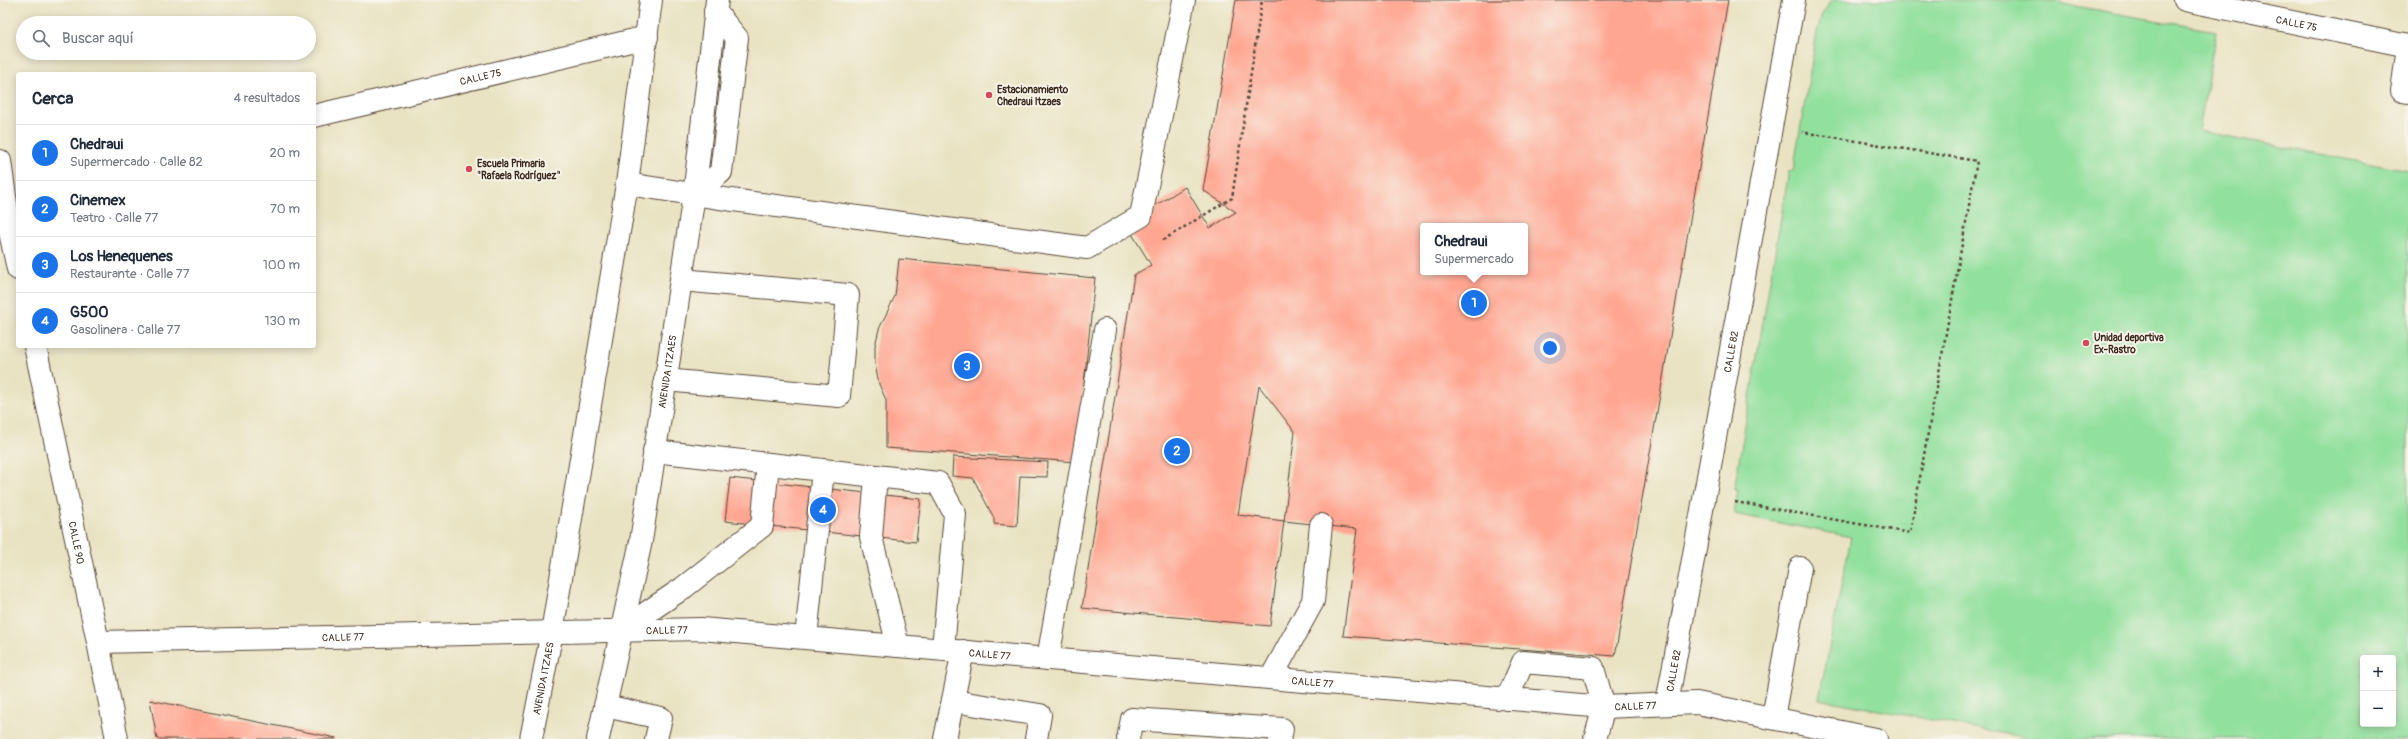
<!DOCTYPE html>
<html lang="es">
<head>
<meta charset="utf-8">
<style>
	body { margin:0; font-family:Pangolin,sans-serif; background:#f2f2f3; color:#1f2937 }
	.controls { position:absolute; right:12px; bottom:12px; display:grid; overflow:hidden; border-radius:4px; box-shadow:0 2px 10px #0003 }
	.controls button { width:36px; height:36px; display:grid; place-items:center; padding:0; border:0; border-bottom:1px solid #e0e1e3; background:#fff; color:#1f2937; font:20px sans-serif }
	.you { position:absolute; left:1550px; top:348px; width:14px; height:14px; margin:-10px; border:3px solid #fff; border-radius:50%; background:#1a73e8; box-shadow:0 0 0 6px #1a73e833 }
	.badge { display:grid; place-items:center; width:26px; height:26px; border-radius:50%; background:#1a73e8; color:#fff; font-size:13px; font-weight:700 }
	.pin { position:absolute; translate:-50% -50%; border:2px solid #fff; box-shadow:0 1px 4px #0006 }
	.popup { position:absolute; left:1420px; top:223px; width:108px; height:52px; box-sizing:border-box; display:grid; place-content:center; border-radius:4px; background:#fff; filter:drop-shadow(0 1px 3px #0005); font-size:13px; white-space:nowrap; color:#747a83 }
	.popup b { font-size:15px; color:#1f2937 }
	.popup::after { content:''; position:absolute; left:50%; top:100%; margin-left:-8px; border:8px solid transparent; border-top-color:#fff }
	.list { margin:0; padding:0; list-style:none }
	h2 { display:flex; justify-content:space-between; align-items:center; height:52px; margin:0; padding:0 16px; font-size:17px }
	h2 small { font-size:13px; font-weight:400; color:#747a83 }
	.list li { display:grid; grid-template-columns:26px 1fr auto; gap:12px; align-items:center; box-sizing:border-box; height:56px; padding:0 16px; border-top:1px solid #e0e1e3 }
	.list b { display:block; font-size:15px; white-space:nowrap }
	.list p { margin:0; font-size:13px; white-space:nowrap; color:#747a83 }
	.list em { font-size:13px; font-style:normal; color:#747a83 }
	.icon { flex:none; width:22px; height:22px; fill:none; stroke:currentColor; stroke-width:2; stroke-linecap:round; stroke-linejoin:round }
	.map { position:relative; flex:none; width:2408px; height:739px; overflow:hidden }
	.search { position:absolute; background:#fff; box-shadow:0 2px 10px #0003; left:16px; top:16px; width:300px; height:44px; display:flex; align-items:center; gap:10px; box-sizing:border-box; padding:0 14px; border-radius:22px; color:#747a83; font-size:15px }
	.panel { position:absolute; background:#fff; box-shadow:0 2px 10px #0003; left:16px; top:72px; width:300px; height:276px; border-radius:4px }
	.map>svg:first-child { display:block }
	.green { fill:#92e09e; stroke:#66855e; fill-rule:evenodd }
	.building { fill:#ffa692; fill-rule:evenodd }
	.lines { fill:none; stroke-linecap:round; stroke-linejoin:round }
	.service-casing { stroke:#554637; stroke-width:24 }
	.minor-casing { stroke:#554637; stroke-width:24 }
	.primary-casing { stroke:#554637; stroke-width:24 }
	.path { stroke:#554637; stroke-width:2.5; stroke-dasharray:3 3; stroke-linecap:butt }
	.service { stroke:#fff; stroke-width:22 }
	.minor { stroke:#fff; stroke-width:22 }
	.primary { stroke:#fff; stroke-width:22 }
	.poi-dot { fill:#d1495b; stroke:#f7f3e8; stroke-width:1.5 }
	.labels { text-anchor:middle; stroke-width:4; stroke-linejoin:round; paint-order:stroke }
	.street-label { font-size:10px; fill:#3b2a1e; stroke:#f7f3e8 }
	.poi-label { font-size:10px; font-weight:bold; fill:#3b2a1e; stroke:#f7f3e8; text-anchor:start }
</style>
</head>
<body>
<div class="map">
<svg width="2408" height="739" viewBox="0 0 2408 739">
	<rect width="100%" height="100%" fill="#f7f3e8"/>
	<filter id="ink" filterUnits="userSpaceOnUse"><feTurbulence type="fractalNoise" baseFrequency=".025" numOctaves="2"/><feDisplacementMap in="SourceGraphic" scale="8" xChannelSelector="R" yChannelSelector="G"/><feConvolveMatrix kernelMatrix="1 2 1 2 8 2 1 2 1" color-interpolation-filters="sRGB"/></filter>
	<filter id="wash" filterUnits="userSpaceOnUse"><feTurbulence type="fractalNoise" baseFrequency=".012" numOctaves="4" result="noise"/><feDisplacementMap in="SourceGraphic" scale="16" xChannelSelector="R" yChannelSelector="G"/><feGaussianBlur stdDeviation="0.9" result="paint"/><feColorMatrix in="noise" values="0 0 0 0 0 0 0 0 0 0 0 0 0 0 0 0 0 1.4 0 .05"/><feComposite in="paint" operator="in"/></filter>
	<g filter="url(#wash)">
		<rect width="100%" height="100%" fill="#e9e3c3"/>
		<path class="green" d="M1832,0h209l175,31 -17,100 209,40v568h-375l-214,-40 32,-162 -117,-23 4,-23 -4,-1 55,-319h4l24,-139 5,-18zM2363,658h30v66h-30z"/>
		<g id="blocks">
			<g class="building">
				<path d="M1236,0h492l-113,656 -272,-20 14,-107 -73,-8 -14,105 -188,-18 52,-333 17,-10 -25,-41 59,-37 25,41 26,-16 -33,-22zM1423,226h102v46h-102zM1259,386l36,46 -11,89 -46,-6z"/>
				<path d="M899,259l196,19 -19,184 -190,-14v-48l-7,-16 -4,-20v-18l4,-17 16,-33z"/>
				<path d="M953,457l95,5 -1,15 -27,-1 -3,50 -23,-2v-6l-21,-40 -21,-2z"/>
				<path d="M730,478l191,21 -5,43 -191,-21z"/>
				<path d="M150,700l186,38v1h-179z"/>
			</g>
		</g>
	</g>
	<g filter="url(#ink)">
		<use href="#blocks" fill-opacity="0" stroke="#554637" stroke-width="1"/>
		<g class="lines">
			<defs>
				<g id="service">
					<path d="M2408,47l-6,44 6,1"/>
					<path d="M627,184l105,16 355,48 54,-32 43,-216"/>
					<path d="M694,195l27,-23 16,-134 -22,-27"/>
					<path d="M665,380l174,16 9,-101 -167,-15"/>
					<path d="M654,451l284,32 17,31 -12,135"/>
					<path d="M876,476l-5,61 27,109"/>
					<path d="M621,630l62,-42 79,-62 6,-62"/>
					<path d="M806,638l17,-168"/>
					<path d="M1048,659l57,-329"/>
					<path d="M1271,678l42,-77 8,-76"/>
					<path d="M1507,699l16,-37 70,6 11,39"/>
					<path d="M953,701l87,14 -4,24"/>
					<path d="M605,706l56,12 -5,21"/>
					<path d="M1773,718l27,-150"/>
					<path d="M945,739l18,-88"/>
					<path d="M1128,739l4,-20 150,10 -2,10"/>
				</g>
				<g id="minor">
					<path id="s1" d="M2185,0l223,46"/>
					<path id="s2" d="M314,116l333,-79"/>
					<path d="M0,161l10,71 8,37"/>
					<path id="s3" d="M35,346l63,296 19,97"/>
					<path id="s4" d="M98,642l603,-13 903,78 93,-4 179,36"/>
					<path id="s5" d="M1667,704l127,-704"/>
					<path d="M1595,739l9,-32"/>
				</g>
				<g id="primary">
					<path id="s6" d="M531,739l21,-107 75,-448 24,-184"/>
					<path id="s7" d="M598,739l43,-198 53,-346 23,-195"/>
				</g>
			</defs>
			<use href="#service" class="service-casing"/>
			<use href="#minor" class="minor-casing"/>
			<use href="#primary" class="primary-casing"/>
			<g class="path">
				<path d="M1163,240l69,-42 30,-198"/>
				<path d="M1735,502l175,31 67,-372 -175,-29"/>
			</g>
			<use href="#service" class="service"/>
			<use href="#minor" class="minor"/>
			<use href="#primary" class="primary"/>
		</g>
	</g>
	<g class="poi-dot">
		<circle cx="989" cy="95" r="4"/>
		<circle cx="469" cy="169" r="4"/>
		<circle cx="2086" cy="343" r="4"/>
	</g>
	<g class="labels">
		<g class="street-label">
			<text dy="4" stroke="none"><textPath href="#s1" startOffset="114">CALLE 75</textPath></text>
			<text dy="4" stroke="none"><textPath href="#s2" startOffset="171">CALLE 75</textPath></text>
			<text dy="4" stroke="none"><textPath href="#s5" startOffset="358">CALLE 82</textPath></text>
			<text dy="4" stroke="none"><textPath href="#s7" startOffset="374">AVENIDA ITZAES</textPath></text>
			<text dy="4" stroke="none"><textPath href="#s3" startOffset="201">CALLE 90</textPath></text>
			<text dy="4" stroke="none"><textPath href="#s4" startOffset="569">CALLE 77</textPath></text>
			<text dy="4" stroke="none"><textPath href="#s4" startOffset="245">CALLE 77</textPath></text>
			<text dy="4" stroke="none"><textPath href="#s4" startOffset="893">CALLE 77</textPath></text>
			<text dy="4" stroke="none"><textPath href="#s5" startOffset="34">CALLE 82</textPath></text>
			<text dy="4" stroke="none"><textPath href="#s6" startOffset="62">AVENIDA ITZAES</textPath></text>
			<text dy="4" stroke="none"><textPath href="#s4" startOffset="1217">CALLE 77</textPath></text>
			<text dy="4" stroke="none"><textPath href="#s4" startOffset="1541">CALLE 77</textPath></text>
		</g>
		<g class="poi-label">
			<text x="997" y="93">Estacionamiento<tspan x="997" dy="12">Chedraui Itzaes</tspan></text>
			<text x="477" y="167">Escuela Primaria<tspan x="477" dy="12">"Rafaela Rodríguez"</tspan></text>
			<text x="2094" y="341">Unidad deportiva<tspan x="2094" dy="12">Ex-Rastro</tspan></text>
		</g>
	</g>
</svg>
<div class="controls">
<button>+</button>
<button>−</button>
</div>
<div class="you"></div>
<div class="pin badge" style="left:1474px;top:303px">1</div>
<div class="popup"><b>Chedraui</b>Supermercado</div>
<div class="pin badge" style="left:1177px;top:451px">2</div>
<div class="pin badge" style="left:967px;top:366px">3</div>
<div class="pin badge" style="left:823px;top:510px">4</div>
<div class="search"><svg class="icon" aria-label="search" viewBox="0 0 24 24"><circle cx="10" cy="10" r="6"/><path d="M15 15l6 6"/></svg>Buscar aquí</div>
<section class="panel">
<h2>Cerca<small>4 resultados</small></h2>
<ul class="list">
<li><span class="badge">1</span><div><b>Chedraui</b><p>Supermercado · Calle 82</p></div><em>20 m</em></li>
<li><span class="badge">2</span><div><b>Cinemex</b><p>Teatro · Calle 77</p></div><em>70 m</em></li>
<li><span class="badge">3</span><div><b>Los Henequenes</b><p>Restaurante · Calle 77</p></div><em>100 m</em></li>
<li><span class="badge">4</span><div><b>G500</b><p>Gasolinera · Calle 77</p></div><em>130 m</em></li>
</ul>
</section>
</div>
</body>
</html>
